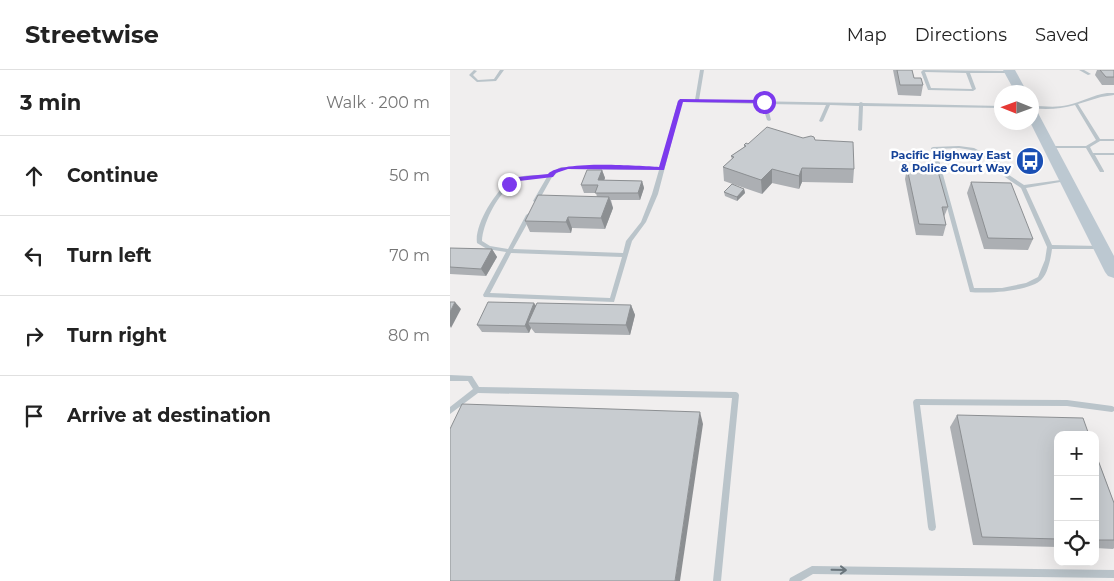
<!DOCTYPE html>
<html lang="en">
<head>
<meta charset="utf-8">
<style>
	body { margin:0; font-family:Montserrat,sans-serif; background:#f6f6f6; color:#222 }
	.controls { position:absolute; right:15px; bottom:15px; display:grid; overflow:hidden; border-radius:10px; box-shadow:0 5px 20px #0002 }
	.controls button { width:45px; height:45px; display:grid; place-items:center; padding:0; border:0; border-bottom:1px solid #e0e0e0; background:#fff; color:#222; font:25px sans-serif }
	.compass { position:absolute; left:544px; top:15px; width:45px; height:45px; border-radius:50%; background:#fff; box-shadow:0 5px 20px #0002; rotate:271deg }
	.stop { position:absolute; width:15px; height:15px; margin:-11px; border:4px solid #7c3aed; border-radius:50%; background:#fff }
	.stop.end { background:#7c3aed; border-color:#fff; box-shadow:0 1px 5px #0008 }
	.list { margin:0; padding:0; list-style:none }
	h2 { display:flex; justify-content:space-between; align-items:center; height:65px; margin:0; padding:0 20px; font-size:21px }
	h2 small { font-size:16px; font-weight:400; color:#767676 }
	.list li { display:grid; grid-template-columns:32px 1fr auto; gap:15px; align-items:center; box-sizing:border-box; height:80px; padding:0 20px; border-top:1px solid #e0e0e0 }
	.list b { display:block; font-size:19px; white-space:nowrap }
	.list em { font-size:16px; font-style:normal; color:#767676 }
	.icon { flex:none; width:28px; height:28px; fill:none; stroke:currentColor; stroke-width:2; stroke-linecap:round; stroke-linejoin:round }
	.map { position:relative; flex:none; width:664px; height:511px; overflow:hidden }
	header { display:flex; align-items:center; gap:30px; box-sizing:border-box; height:70px; padding:0 25px; background:#fff; border-bottom:1px solid #e0e0e0 }
	header strong { font-size:24px }
	nav { display:flex; gap:28px; margin-inline-start:auto; font-size:18px }
	main { display:flex }
	aside { flex:1; background:#fff }
	.map>svg:first-child { display:block }
	.lines { fill:none; stroke-linecap:round; stroke-linejoin:round }
	.lane { fill:#bac4ca; fill-rule:evenodd }
	.secondary { fill:#bcc8d1; fill-rule:evenodd }
	.wall { fill:#acafb3 }
	.shaded-wall { fill:#8c8f92 }
	.building { fill:#c8ccd0; stroke:#8c8f92 }
	.oneway { stroke:#6a757c }
	.route { fill:#7c3aed }
	.labels { text-anchor:middle; stroke-width:5; stroke-linejoin:round; paint-order:stroke }
	.far-transit-label { font-size:11px; font-weight:bold; fill:#164399; stroke:#fff; text-anchor:end }
</style>
</head>
<body>
<header>
<strong>Streetwise</strong>
<nav><a>Map</a><a>Directions</a><a>Saved</a></nav>
</header>
<main>
<aside>
<h2>3 min<small>Walk · 200 m</small></h2>
<ul class="list">
<li><svg class="icon" aria-label="ahead" viewBox="0 0 24 24"><path d="M12 20V5M6 11l6-6 6 6"/></svg><div><b>Continue</b></div><em>50 m</em></li>
<li><svg class="icon" aria-label="left" viewBox="0 0 24 24"><path d="M17 20v-9H6M10 6l-5 5 5 5"/></svg><div><b>Turn left</b></div><em>70 m</em></li>
<li><svg class="icon" aria-label="right" viewBox="0 0 24 24"><path d="M7 20v-9h11M14 6l5 5-5 5"/></svg><div><b>Turn right</b></div><em>80 m</em></li>
<li><svg class="icon" aria-label="arrive" viewBox="0 0 24 24"><path d="M6 21V4h12l-3 4 3 4H6"/></svg><div><b>Arrive at destination</b></div></li>
</ul>
</aside>
<div class="map">
<svg width="664" height="511" viewBox="0 0 664 511">
	<rect width="100%" height="100%" fill="#f0eeee"/>
	<g class="lines">
		<g class="lane">
			<path d="M24,0l3,1 -4,4 5,5 16,-1 6,-9h4l-8,11 -19,1 -8,-7z"/>
			<path d="M250,0h4l-5,30 160,3 2,-1 2,1 139,3v2l-139,-2 -1,24 -2,1 -2,-1 1,-24 -29,-1 -7,16 -2,1 -2,-1 7,-16 -59,-1 4,16 -2,1 -2,-1 -5,-16 -80,-2 -24,92 -12,28 -14,19 -18,61 -130,-5 -1,-2 23,-43 -19,-3 -10,-6c-3,-18 20,-56 37,-64 8,-4 18,-4 26,-4 3,0 6,0 8,0 4,-2 9,-6 13,-8l99,1 18,-67 2,-1h15zM112,99l97,1 -7,24 -11,28 -15,19 -3,12 -110,-4 19,-34 -3,-2 -3,2 -18,34 -18,-3 -8,-5c1,-19 17,-50 34,-59 9,-5 21,-4 31,-5l-14,24 3,2 2,-1 14,-25zM61,183l111,4 -12,41 -120,-5z"/>
			<path d="M473,0l87,1 2,1 -2,1h-40l6,16 -3,2 -45,-1 -7,-18zM475,2l41,1 6,16 -41,-1z"/>
			<path d="M629,0h5l7,4 -3,1z"/>
			<path d="M657,23h7v2l-13,2 -23,7 22,35h14v2h-14l-10,6 3,6h21v2h-19l9,16v1h-4l-14,-24h-39v-1l2,-1h37l10,-6 -21,-35c-15,4 -28,5 -43,3v-2c12,0 24,2 36,-1 13,-3 25,-10 39,-12z"/>
			<path d="M509,76l15,2 25,13 10,14 15,10 44,-6v1l-2,1 -40,7 26,57 48,1 3,2 -1,1h-50c-1,8 -4,24 -10,30 -10,12 -56,15 -72,13l-39,-144 2,-1zM509,78l12,2 24,13 10,14 16,11 26,59 -2,13 -7,17 -12,6 -24,5h-28l-38,-139z"/>
			<path d="M0,305l22,1 7,11 257,5 2,1 1,2 -18,186h-8l19,-183 -254,-5 -28,21v-7l23,-18 -5,-8h-18z"/>
			<path d="M466,329l151,1 45,6 2,1v4l-2,1 -45,-6 -147,-1 16,122 -1,3 -3,1 -3,-1 -1,-3 -15,-125 1,-2z"/>
			<path d="M362,496l302,4v8l-301,-4 -12,7h-12l1,-3z"/>
		</g>
		<g class="secondary">
			<path d="M553,0h12l12,22h-12z"/>
			<path d="M582,39l6,4 76,143v22l-6,-2 -3,-4 -75,-150z"/>
		</g>
	</g>
	<g class="wall">
		<path d="M443,0h19l2,8 9,7 -2,11 -23,-1z"/>
		<path d="M647,0h17v15h-12l-7,-10z"/>
		<path d="M353,68l12,2 39,29 -1,14 -51,-1 -3,7 -27,-6 -10,11 -38,-13 -1,-14 9,-8 -1,-3 13,-9v-2z"/>
		<path d="M457,98l41,39 -4,10 2,8 -3,11 -27,-1 -11,-56z"/>
		<path d="M152,100l3,8 -1,2 38,1 2,7 -4,12h-29l2,8 -8,21 -33,-1 -1,5 -41,-1 -5,-11 72,-24 -1,-4h-12l-3,-8z"/>
		<path d="M521,112l62,57 -5,11 -44,-1 -17,-56z"/>
		<path d="M294,119l1,4 -8,8 -12,-5 -1,-4z"/>
		<path d="M0,178l42,1 5,8 -11,19 -36,-2z"/>
		<path d="M86,235h95l4,10 -5,20 -95,-2 -4,-5 -2,5 -47,-1 -5,-7z"/>
		<path d="M507,345l101,20v112l-85,-2 -23,-118z"/>
		<path d="M645,382l19,51v45l-1,1 -18,-1z"/>
	</g>
	<g class="shaded-wall">
		<path d="M352,98v14l-3,7v-13z"/>
		<path d="M322,99v14l-10,11 -1,-14z"/>
		<path d="M152,100l3,8 -4,10 -3,-8z"/>
		<path d="M192,111l2,7 -4,12 -2,-7z"/>
		<path d="M294,119l1,4 -8,8v-4z"/>
		<path d="M159,127l4,11 -8,21 -4,-11z"/>
		<path d="M118,147l4,11 -1,5 -5,-11z"/>
		<path d="M42,179l5,8 -11,19 -5,-7z"/>
		<path d="M5,232l6,7 -10,19 -1,-2v-14z"/>
		<path d="M84,233l5,7 -11,13 3,5 -2,5 -4,-7z"/>
		<path d="M181,235l4,10 -5,20 -4,-10z"/>
		<path d="M250,342l3,12 -23,157h-5z"/>
	</g>
	<g class="building">
		<path d="M447,0h15l2,8h7l2,7h-23z"/>
		<path d="M650,0h14v7h-8z"/>
		<path d="M317,57l36,11 8,-2 3,1 1,3 38,2 1,27 -52,-1 -3,8 -27,-7 -11,11 -38,-13 11,-10 -3,-1 15,-10 -2,-1 2,-2 2,1z"/>
		<path d="M457,98h30l11,39h-6l4,18 -27,-1z"/>
		<path d="M137,100h15l-4,10 44,1 -4,12h-43l3,-8h-17z"/>
		<path d="M521,112l40,1 22,56 -45,-1z"/>
		<path d="M282,114l12,5 -7,8 -13,-5z"/>
		<path d="M88,125l71,2 -8,21 -33,-1 -2,5 -41,-1z"/>
		<path d="M0,178l42,1 -11,20 -31,-2z"/>
		<path d="M0,232h5l-5,10z"/>
		<path d="M38,232l46,1 -9,23 -48,-1z"/>
		<path d="M87,233l94,2 -5,20 -98,-2z"/>
		<path d="M12,334l238,8 -25,169h-225v-152z"/>
		<path d="M507,345l126,3 6,17h-31v104l-76,-2z"/>
		<path d="M645,382l19,51v37h-19z"/>
	</g>
	<defs><path id="oneway-shaft" d="M-6 0H5M1.5-3L5.5 0L1.5 3" fill="none" stroke-width="1.6" stroke-linecap="round" stroke-linejoin="round" transform="scale(1.25)"/></defs>
	<use class="oneway" href="#oneway-shaft" transform="translate(389 500) rotate(1)"/>
	<path class="route" d="M230,29l84,1 3,2 -3,1 -81,-1 -19,68 -96,-1 -12,4 -3,4 -34,4 -10,4 -3,-1 12,-7 30,-3c13,-14 90,-8 111,-7l19,-66z"/>
	<defs>
		<symbol id="bus-disc" viewBox="-11 -11 22 22"><circle r="9.5" fill="#1a4fb4" stroke="#fff"/><path d="M-5-6H5V4H4V6H2V4H-2V6H-4V4H-5ZM-3.5-4V0h7V-4ZM-3.5 1.2v1.5H-2V1.2ZM2 1.2v1.5H3.5V1.2Z" fill="#fff"/></symbol>
	</defs>
	<g fill-rule="evenodd">
		<use href="#bus-disc" x="564" y="75" width="32" height="32"/>
	</g>
	<g class="labels">
		<g class="far-transit-label">
			<text x="561" y="89">Pacific Highway East<tspan x="561" dy="13">&amp; Police Court Way</tspan></text>
		</g>
	</g>
</svg>
<div class="controls">
<button>+</button>
<button>−</button>
<button><svg class="icon" aria-label="locate" viewBox="0 0 24 24"><circle cx="12" cy="12" r="6"/><path d="M12 2v4M12 18v4M2 12h4M18 12h4"/></svg></button>
</div>
<svg class="compass" viewBox="-18 -18 36 36"><path d="M0-13l5 13h-10z" fill="#e53935"/><path d="M0 13l5-13h-10z" fill="#767676"/></svg>
<div class="stop" style="left:314px;top:32px"></div>
<div class="stop end" style="left:59px;top:114px"></div>
</div>
</main>
</body>
</html>
